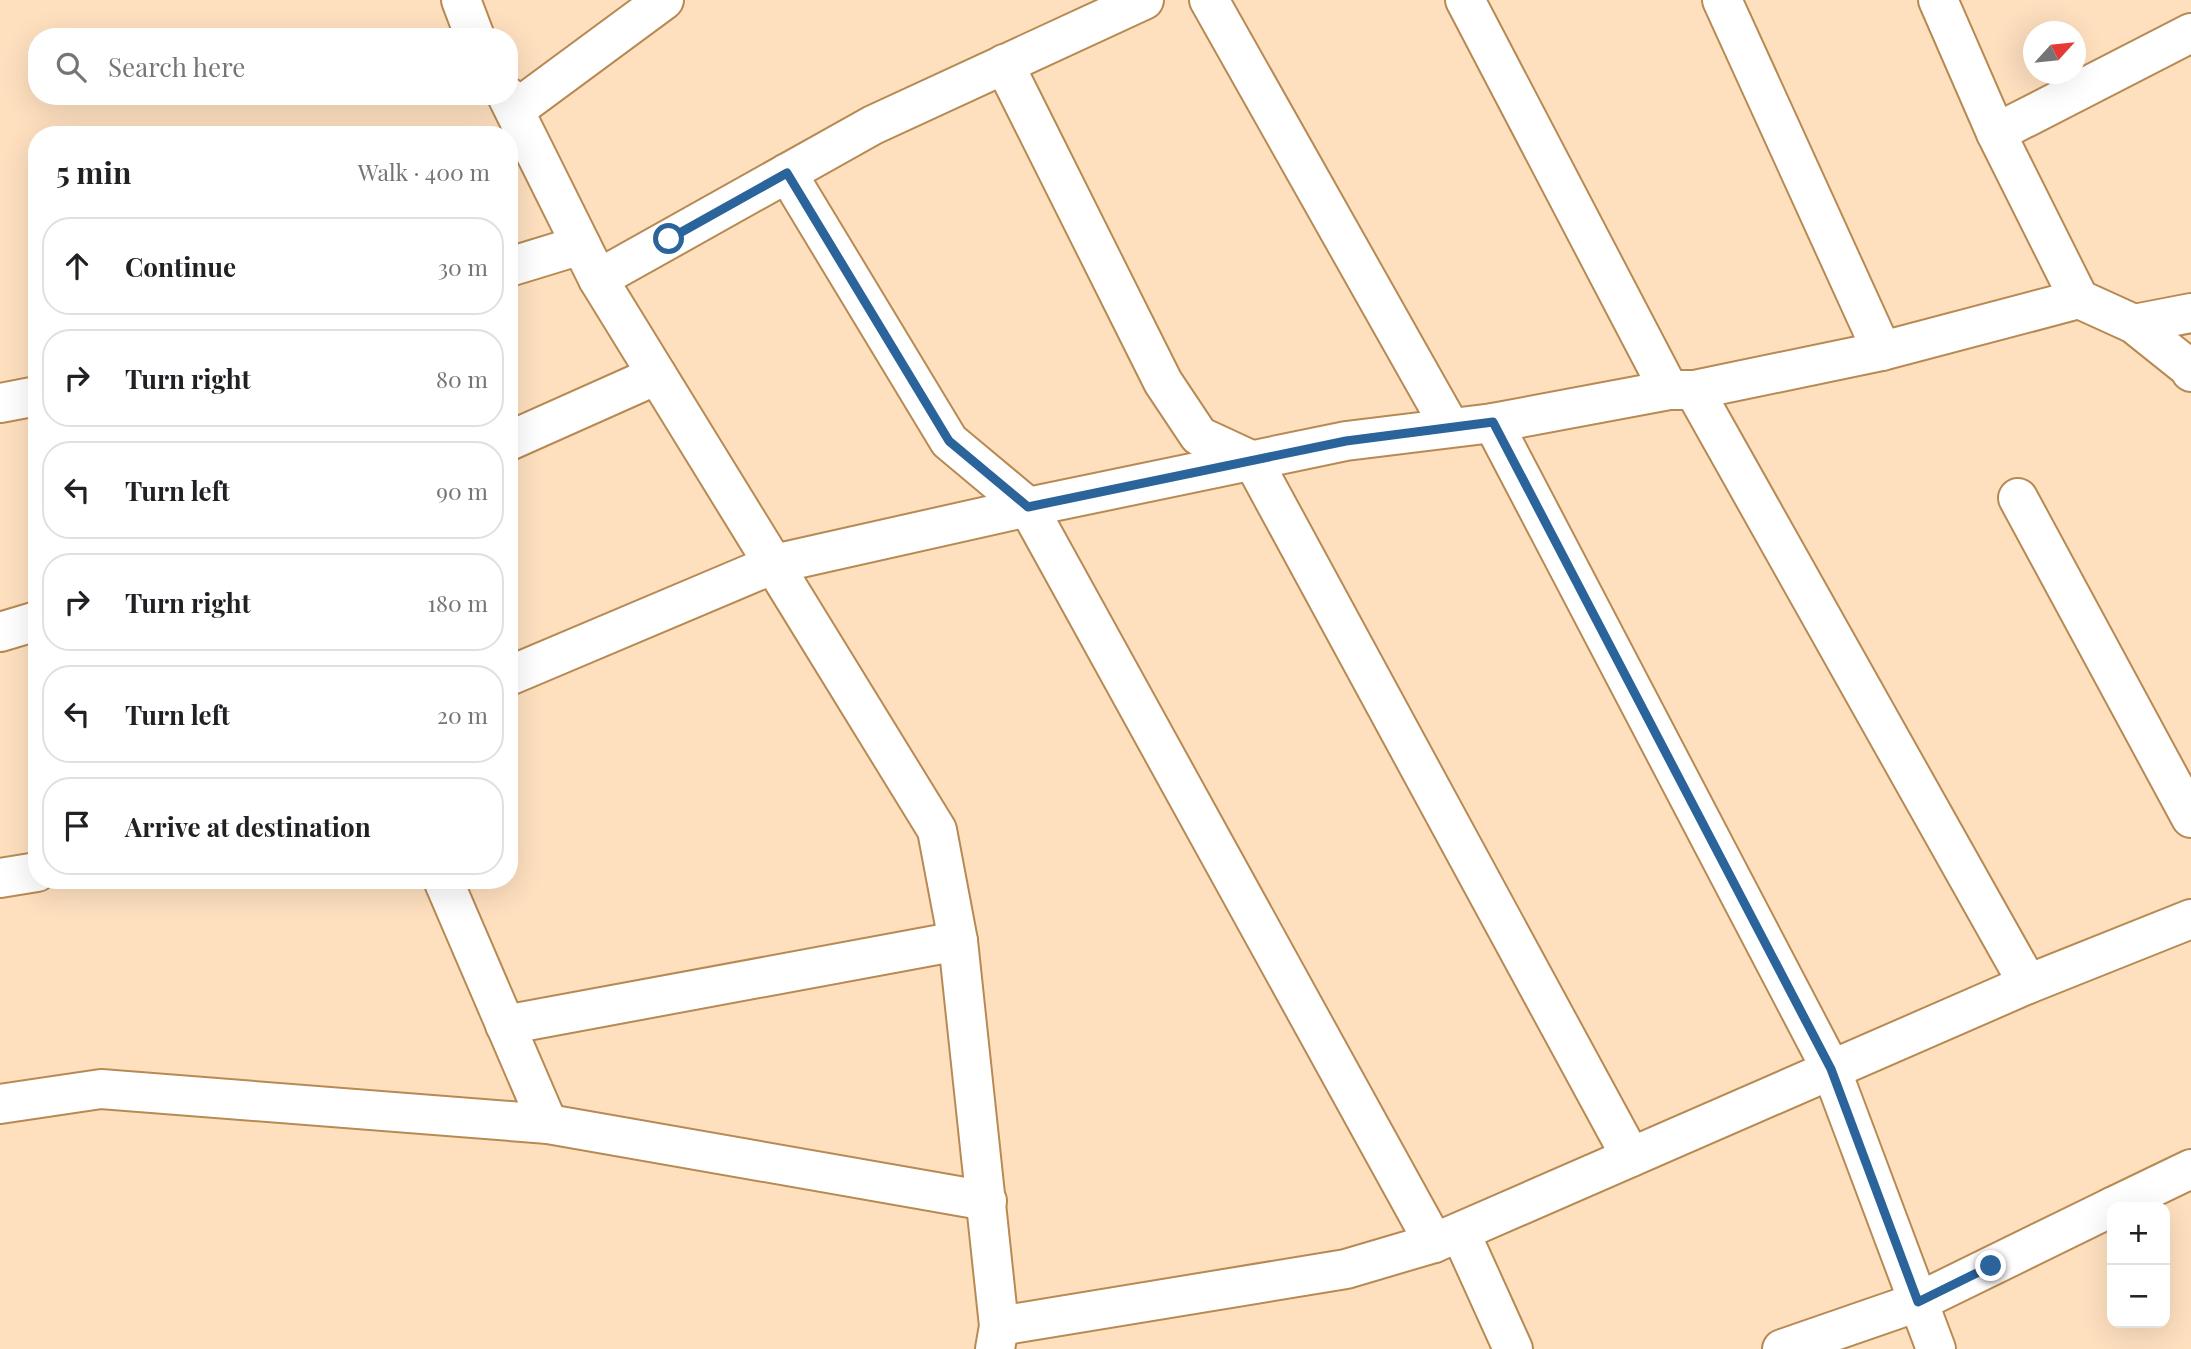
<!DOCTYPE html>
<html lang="en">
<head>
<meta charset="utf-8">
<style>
	body { margin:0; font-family:"Playfair Display",serif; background:#f2f2f2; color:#202124 }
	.controls { position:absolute; right:21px; bottom:21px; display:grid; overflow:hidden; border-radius:14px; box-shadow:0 7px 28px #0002 }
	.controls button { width:63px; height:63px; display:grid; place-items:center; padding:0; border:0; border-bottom:2px solid #e0e0e0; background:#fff; color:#202124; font:35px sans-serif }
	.compass { position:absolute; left:2023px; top:21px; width:63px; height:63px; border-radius:50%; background:#fff; box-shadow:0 7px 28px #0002; rotate:63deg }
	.stop { position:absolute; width:21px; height:21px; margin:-16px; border:5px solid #2a649b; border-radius:50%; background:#fff }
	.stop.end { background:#2a649b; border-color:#fff; box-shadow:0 2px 7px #0008 }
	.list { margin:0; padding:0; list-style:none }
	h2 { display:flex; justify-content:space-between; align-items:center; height:91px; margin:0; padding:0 28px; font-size:30px }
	h2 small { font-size:23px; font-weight:400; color:#757577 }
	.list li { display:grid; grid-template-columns:46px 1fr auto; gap:21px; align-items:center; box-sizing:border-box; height:98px; margin:0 14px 14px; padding:0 14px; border:2px solid #e0e0e0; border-radius:28px }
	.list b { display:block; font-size:26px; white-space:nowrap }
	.list em { font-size:23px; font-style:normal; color:#757577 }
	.icon { flex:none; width:38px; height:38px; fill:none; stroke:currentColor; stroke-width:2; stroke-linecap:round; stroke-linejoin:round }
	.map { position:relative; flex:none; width:2191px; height:1349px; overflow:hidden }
	.search { position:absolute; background:#fff; box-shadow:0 7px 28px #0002; left:28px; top:28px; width:490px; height:77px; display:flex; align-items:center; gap:18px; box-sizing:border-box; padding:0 24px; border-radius:28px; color:#757577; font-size:26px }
	.panel { position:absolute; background:#fff; box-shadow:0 7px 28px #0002; left:28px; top:126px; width:490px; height:763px; border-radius:28px }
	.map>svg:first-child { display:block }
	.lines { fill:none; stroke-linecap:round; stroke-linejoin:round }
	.minor-casing { stroke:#b88a53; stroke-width:42 }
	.minor { stroke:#fff; stroke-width:38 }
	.route { stroke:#2a649b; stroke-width:9 }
</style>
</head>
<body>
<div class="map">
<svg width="2191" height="1349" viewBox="0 0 2191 1349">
	<rect width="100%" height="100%" fill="#fee0bf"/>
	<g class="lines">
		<defs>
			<g id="minor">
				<path d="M461,0l14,37"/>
				<path d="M1209,0l241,427"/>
				<path d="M1465,0l204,390"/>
				<path d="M1722,0l160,351"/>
				<path d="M1938,0l58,133 83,166 55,25 55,44 2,4"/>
				<path d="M1004,64l159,318 36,54 54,25 378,696"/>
				<path d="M507,96l91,183 339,551 21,111 41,385 -4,23"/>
				<path d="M515,110l149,-110"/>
				<path d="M1996,133l195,-100"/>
				<path d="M787,173l162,268 79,66 406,736"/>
				<path d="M509,267l72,-22"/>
				<path d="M598,279l275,-154 271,-125"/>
				<path d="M2134,324l57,-11"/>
				<path d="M1694,390l334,594"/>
				<path d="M0,403l37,-7"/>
				<path d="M1493,423l338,646 105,280"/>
				<path d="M509,441l148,-66"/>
				<path d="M2018,498l173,320"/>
				<path d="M0,632l37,-11"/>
				<path d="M509,676l265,-112 254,-57 318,-66 147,-18 176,-33h25l188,-39 197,-52"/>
				<path d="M0,878l37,-6"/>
				<path d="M443,880l105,244"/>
				<path d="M505,1025l453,-84"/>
				<path d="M0,1104l101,-15 447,35 439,77"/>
				<path d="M2112,1207l79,-38"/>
				<path d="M1460,1232l53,117"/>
				<path d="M999,1326l347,-57 88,-26 594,-259 163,-65"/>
				<path d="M1782,1349l136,-47 194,-95"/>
			</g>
		</defs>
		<use href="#minor" class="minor-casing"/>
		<use href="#minor" class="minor"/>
	</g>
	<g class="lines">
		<path class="route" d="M669,239l118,-66 162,268 79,66 318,-66 147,-19 338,647 87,233 73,-36"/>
	</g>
</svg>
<div class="controls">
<button>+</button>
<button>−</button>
</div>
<svg class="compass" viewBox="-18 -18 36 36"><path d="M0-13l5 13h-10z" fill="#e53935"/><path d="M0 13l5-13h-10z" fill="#757577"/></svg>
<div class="stop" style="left:669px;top:239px"></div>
<div class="stop end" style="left:1991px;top:1266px"></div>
<div class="search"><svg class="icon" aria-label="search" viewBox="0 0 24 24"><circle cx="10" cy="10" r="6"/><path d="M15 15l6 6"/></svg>Search here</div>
<section class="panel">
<h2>5 min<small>Walk · 400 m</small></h2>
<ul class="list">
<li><svg class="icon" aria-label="ahead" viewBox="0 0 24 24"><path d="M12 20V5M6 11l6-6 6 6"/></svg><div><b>Continue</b></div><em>30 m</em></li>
<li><svg class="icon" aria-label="right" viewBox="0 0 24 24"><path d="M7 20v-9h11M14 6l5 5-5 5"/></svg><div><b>Turn right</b></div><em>80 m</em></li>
<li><svg class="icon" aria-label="left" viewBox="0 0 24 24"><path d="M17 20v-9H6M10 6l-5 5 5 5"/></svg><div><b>Turn left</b></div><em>90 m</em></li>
<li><svg class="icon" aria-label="right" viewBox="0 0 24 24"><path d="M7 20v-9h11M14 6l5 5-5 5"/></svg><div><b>Turn right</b></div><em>180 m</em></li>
<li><svg class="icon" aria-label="left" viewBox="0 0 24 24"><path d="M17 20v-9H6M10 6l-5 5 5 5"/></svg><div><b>Turn left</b></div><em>20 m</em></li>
<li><svg class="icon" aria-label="arrive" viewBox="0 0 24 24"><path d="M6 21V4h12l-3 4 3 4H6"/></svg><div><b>Arrive at destination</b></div></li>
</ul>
</section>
</div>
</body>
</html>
